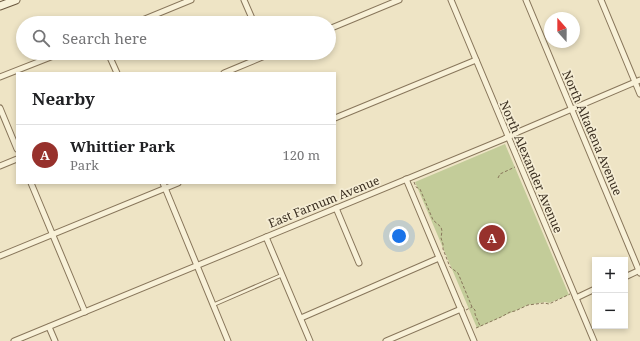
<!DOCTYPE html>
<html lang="en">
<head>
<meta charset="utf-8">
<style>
	body { margin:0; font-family:"Noto Serif",serif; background:#f2f2f2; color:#202124 }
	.controls { position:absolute; right:12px; bottom:12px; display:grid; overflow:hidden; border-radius:0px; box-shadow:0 2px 6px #0003 }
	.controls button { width:36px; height:36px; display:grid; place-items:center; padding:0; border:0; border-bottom:1px solid #e0e0e0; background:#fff; color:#202124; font:20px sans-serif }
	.compass { position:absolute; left:544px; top:12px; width:36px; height:36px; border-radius:50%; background:#fff; box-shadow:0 2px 6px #0003; rotate:339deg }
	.you { position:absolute; left:399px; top:236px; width:14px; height:14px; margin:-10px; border:3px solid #fff; border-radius:50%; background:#1a73e8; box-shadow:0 0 0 6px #1a73e833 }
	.badge { display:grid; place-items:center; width:26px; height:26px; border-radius:50%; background:#97312c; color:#fff; font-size:13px; font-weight:700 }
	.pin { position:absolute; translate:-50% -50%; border:2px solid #fff; box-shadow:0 1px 4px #0006 }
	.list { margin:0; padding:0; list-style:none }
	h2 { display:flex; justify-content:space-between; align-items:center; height:52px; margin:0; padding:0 16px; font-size:17px }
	h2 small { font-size:13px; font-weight:400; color:#757577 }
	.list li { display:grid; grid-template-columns:26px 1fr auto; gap:12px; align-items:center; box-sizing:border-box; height:60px; padding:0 16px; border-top:1px solid #e0e0e0 }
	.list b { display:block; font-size:15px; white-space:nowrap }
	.list p { margin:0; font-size:13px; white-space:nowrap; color:#757577 }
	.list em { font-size:13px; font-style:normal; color:#757577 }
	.icon { flex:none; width:22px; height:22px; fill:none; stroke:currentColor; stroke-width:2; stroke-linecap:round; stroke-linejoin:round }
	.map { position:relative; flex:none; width:640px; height:341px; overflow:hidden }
	.search { position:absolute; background:#fff; box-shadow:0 2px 6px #0003; left:16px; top:16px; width:320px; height:44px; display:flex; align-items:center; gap:10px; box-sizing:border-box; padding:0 14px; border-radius:22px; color:#757577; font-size:15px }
	.panel { position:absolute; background:#fff; box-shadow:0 2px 6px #0003; left:16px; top:72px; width:320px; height:112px; border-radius:0px }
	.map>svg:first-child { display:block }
	.green { fill:#c3cc99 }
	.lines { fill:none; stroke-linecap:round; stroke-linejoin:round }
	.lane-casing { stroke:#88765b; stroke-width:4.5 }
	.street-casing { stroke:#88765b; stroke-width:7 }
	.secondary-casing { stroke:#6a573e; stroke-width:9 }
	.path { stroke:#88765b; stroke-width:1; stroke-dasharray:3 2; stroke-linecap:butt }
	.lane { stroke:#f8f1d8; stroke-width:2.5 }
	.street { stroke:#f8f1d8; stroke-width:5 }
	.secondary { stroke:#f8f1d8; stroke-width:7 }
	.labels { text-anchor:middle; stroke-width:3.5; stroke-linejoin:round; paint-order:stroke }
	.street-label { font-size:12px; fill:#392d1f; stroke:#f5edd4 }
</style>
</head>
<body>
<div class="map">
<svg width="640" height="341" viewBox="0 0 640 341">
	<rect width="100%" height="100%" fill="#eee4c5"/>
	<path class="green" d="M505,144l64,151 -20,8 -4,-1 -17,3 -51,23 -62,-146z"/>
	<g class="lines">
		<defs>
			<path id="lane" d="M213,305l69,-30"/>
			<g id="street">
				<path d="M244,0l10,23"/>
				<path d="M451,0l143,341"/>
				<path d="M526,0l114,273"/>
				<path d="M601,0l39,94"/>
				<path d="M135,23l56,-23"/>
				<path d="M329,29l70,-29"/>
				<path d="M108,53l9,20"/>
				<path d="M224,73l48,-20"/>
				<path d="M0,77l61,-24"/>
				<path d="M0,108l17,41"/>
				<path d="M335,118l141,-58"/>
				<path d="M0,166l17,-7"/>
				<path d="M406,179l68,162"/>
				<path d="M31,183l54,129"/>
				<path d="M163,183l65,158"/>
				<path d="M336,208l23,55"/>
				<path d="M266,237l44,104"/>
				<path d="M0,256l178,-73"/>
				<path d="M625,277l15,-7"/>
				<path d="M576,298l19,-9"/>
				<path d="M301,318l138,-60"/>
				<path d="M49,327l6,14"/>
				<path d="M14,341l490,-202 14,-7 122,-52"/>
				<path d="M386,341l75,-32"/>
			</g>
			<path id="secondary" d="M0,6l16,-6"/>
		</defs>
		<use href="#lane" class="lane-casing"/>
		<use href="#street" class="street-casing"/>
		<use href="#secondary" class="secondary-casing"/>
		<g class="path">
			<path d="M498,178l2,-4 15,-7"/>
			<path d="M414,182l2,5 4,2 13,31 8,7 1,4 -1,7 2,6v5l7,18 8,6 14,34 3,3v4l5,12"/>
			<path d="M466,310l6,-3"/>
			<path d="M476,328l25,-11 9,-5 5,-1 13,-6 16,-2 5,1 21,-10"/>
		</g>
		<use href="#lane" class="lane"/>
		<use href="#street" class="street"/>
		<use href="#secondary" class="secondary"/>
	</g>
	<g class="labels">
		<g class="street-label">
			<text transform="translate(592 133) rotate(67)" y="4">North Altadena Avenue</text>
			<text transform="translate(531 167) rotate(67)" y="4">North Alexander Avenue</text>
			<text transform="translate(324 202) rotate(-22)" y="4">East Farnum Avenue</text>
		</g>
	</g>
</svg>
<div class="controls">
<button>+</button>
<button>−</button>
</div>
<svg class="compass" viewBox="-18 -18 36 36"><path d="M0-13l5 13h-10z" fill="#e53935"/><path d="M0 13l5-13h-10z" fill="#757577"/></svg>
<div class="you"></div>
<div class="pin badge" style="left:492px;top:238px">A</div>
<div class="search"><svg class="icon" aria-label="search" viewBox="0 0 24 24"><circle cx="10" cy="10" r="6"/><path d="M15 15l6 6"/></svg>Search here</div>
<section class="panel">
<h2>Nearby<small></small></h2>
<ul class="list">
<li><span class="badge">A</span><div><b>Whittier Park</b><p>Park</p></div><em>120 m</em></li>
</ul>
</section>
</div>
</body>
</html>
